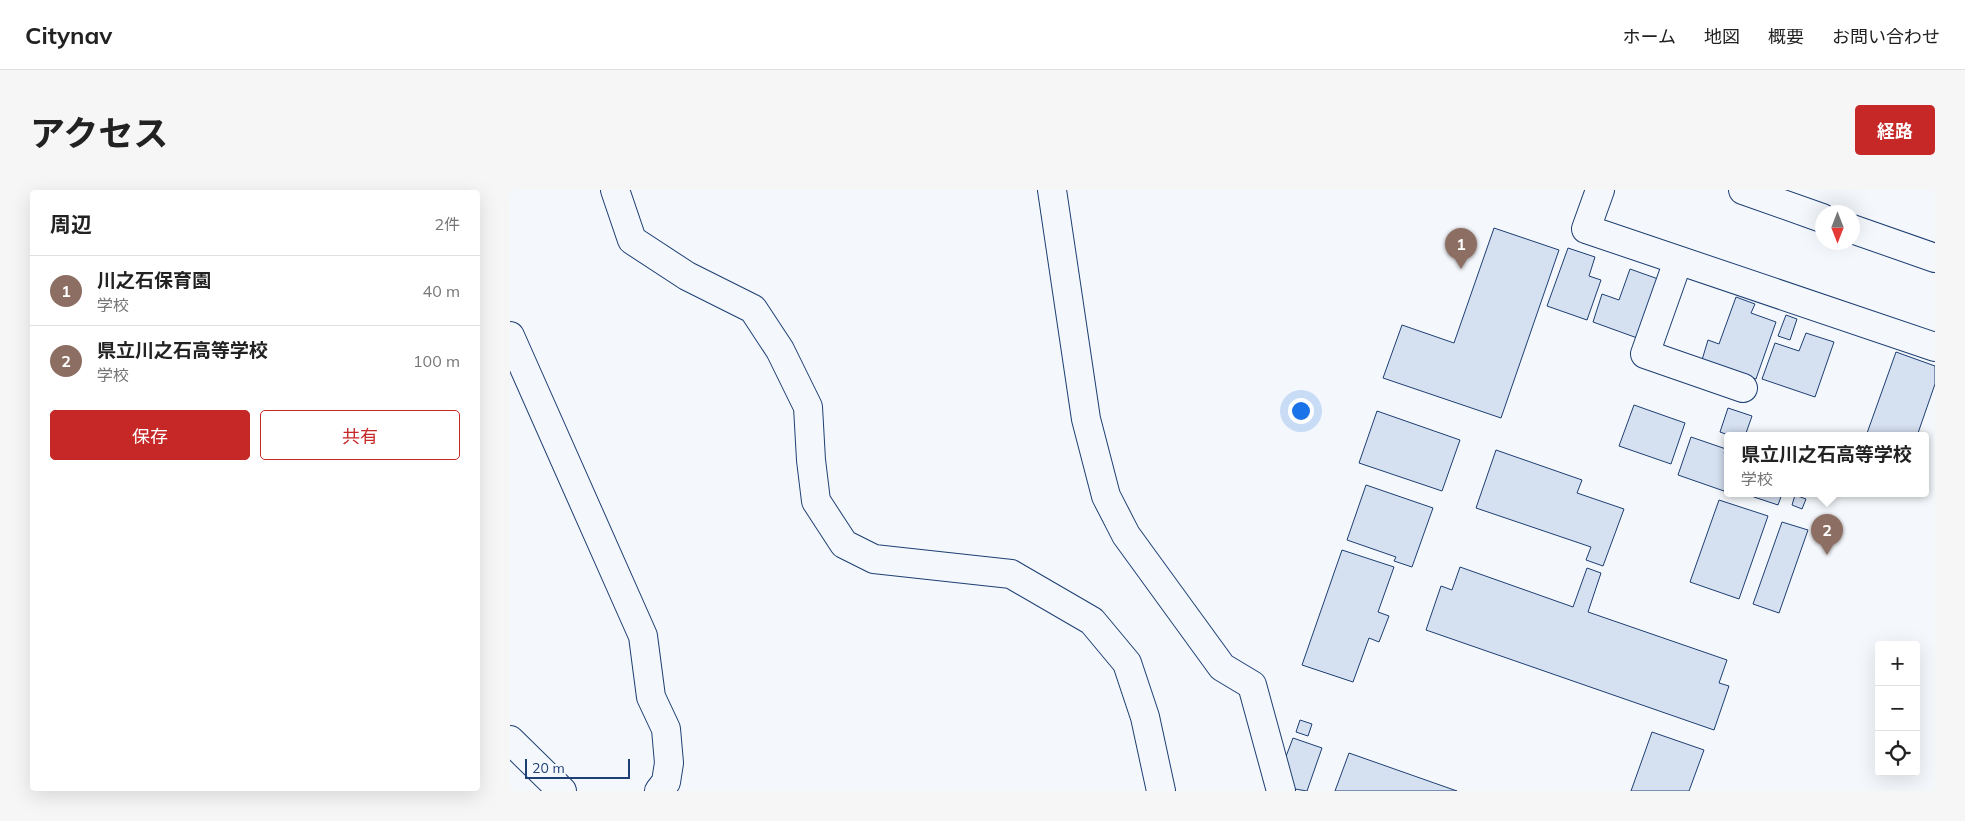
<!DOCTYPE html>
<html lang="ja">
<head>
<meta charset="utf-8">
<style>
	body { margin:0; font-family:Mulish,"Noto Sans JP",sans-serif; background:#f6f6f6; color:#222 }
	.controls { position:absolute; right:15px; bottom:15px; display:grid; overflow:hidden; border-radius:5px; box-shadow:0 5px 20px #0002 }
	.controls button { width:45px; height:45px; display:grid; place-items:center; padding:0; border:0; border-bottom:1px solid #e0e0e0; background:#fff; color:#222; font:25px sans-serif }
	.compass { position:absolute; left:1305px; top:15px; width:45px; height:45px; border-radius:50%; background:#fff; box-shadow:0 5px 20px #0002; rotate:180deg }
	.scale { position:absolute; left:15px; bottom:12px; width:105px; box-sizing:border-box; padding-left:5px; border:2px solid #1d3f73; border-top:0; font-size:14px; line-height:18px; white-space:nowrap; color:#1d3f73; -webkit-text-stroke:4px #f4f7fb; paint-order:stroke }
	.you { position:absolute; left:790px; top:220px; width:18px; height:18px; margin:-12px; border:4px solid #fff; border-radius:50%; background:#1a73e8; box-shadow:0 0 0 8px #1a73e833 }
	.badge { display:grid; place-items:center; width:32px; height:32px; border-radius:50%; background:#c62828; color:#fff; font-size:16px; font-weight:700 }
	.pin { position:absolute; translate:-50% -41px; filter:drop-shadow(0 1px 2px #0008) }
	.pin::after { content:''; position:absolute; top:26px; width:18px; height:15px; background:inherit; clip-path:polygon(0 0,100% 0,50% 100%) }
	.popup { position:absolute; left:1214px; top:242px; width:205px; height:65px; box-sizing:border-box; display:grid; place-content:center; border-radius:5px; background:#fff; filter:drop-shadow(0 1px 4px #0005); font-size:16px; white-space:nowrap; color:#767676 }
	.popup b { font-size:19px; color:#222 }
	.popup::after { content:''; position:absolute; left:50%; top:100%; margin-left:-10px; border:10px solid transparent; border-top-color:#fff }
	.list { margin:0; padding:0; list-style:none }
	h2 { display:flex; justify-content:space-between; align-items:center; height:65px; margin:0; padding:0 20px; font-size:21px }
	h2 small { font-size:16px; font-weight:400; color:#767676 }
	.list li { display:grid; grid-template-columns:32px 1fr auto; gap:15px; align-items:center; box-sizing:border-box; height:70px; padding:0 20px; border-top:1px solid #e0e0e0 }
	.list b { display:block; font-size:19px; white-space:nowrap }
	.list p { margin:0; font-size:16px; white-space:nowrap; color:#767676 }
	.list em { font-size:16px; font-style:normal; color:#767676 }
	.actions { display:flex; gap:10px; padding:15px 20px }
	.actions a { flex:1; padding:11px 0; border:1px solid #c62828; border-radius:5px; text-align:center; font-size:18px; color:#c62828 }
	.actions .main { background:#c62828; color:#fff }
	.icon { flex:none; width:28px; height:28px; fill:none; stroke:currentColor; stroke-width:2; stroke-linecap:round; stroke-linejoin:round }
	.map { position:relative; flex:none; width:1425px; height:601px; overflow:hidden; border-radius:5px }
	header { display:flex; align-items:center; gap:30px; box-sizing:border-box; height:70px; padding:0 25px; background:#fff; border-bottom:1px solid #e0e0e0 }
	header strong { font-size:24px }
	nav { display:flex; gap:28px; margin-inline-start:auto; font-size:18px }
	.intro { display:flex; align-items:center; justify-content:space-between; box-sizing:border-box; height:120px; padding:0 30px }
	h1 { margin:0; font-size:35px }
	.button { padding:12px 22px; border-radius:5px; background:#c62828; color:#fff; font-size:18px; font-weight:700 }
	main { display:flex; gap:30px; padding:0 30px }
	aside { flex:1; background:#fff; border-radius:5px; box-shadow:0 5px 20px #0002 }
	.map>svg:first-child { display:block }
	.building { fill:#d5e0f0; stroke:#1d3f73 }
	.lines { fill:none; stroke-linecap:round; stroke-linejoin:round }
	.minor-casing { stroke:#1d3f73; stroke-width:30 }
	.minor { stroke:#f4f7fb; stroke-width:28 }
</style>
</head>
<body>
<header>
<strong>Citynav</strong>
<nav><a>ホーム</a><a>地図</a><a>概要</a><a>お問い合わせ</a></nav>
</header>
<div class="intro"><h1>アクセス</h1><a class="button">経路</a></div>
<main>
<aside>
<h2>周辺<small>2件</small></h2>
<ul class="list">
<li><span class="badge" style="background:#8d6e63">1</span><div><b>川之石保育園</b><p>学校</p></div><em>40 m</em></li>
<li><span class="badge" style="background:#8d6e63">2</span><div><b>県立川之石高等学校</b><p>学校</p></div><em>100 m</em></li>
</ul>
<div class="actions"><a class="main">保存</a><a>共有</a></div>
</aside>
<div class="map">
<svg width="1425" height="601" viewBox="0 0 1425 601">
	<rect width="100%" height="100%" fill="#f4f7fb"/>
	<g class="building">
		<path d="M984,38l65,22 -58,168 -118,-40 19,-53 52,18z"/>
		<path d="M1058,58l27,9 -6,19 12,4 -14,40 -40,-14z"/>
		<path d="M1120,79l31,11 -21,59 -47,-17 9,-28 17,6z"/>
		<path d="M1226,107l19,7 -4,9 25,9 -20,57 -54,-19 6,-20 11,4z"/>
		<path d="M1276,125l11,4 -7,21 -12,-4z"/>
		<path d="M1296,143l28,9 -19,55 -53,-18 13,-36 24,8z"/>
		<path d="M1386,162l39,14v18l-18,52h-51z"/>
		<path d="M1124,215l51,18 -14,41 -52,-18z"/>
		<path d="M1218,218l24,8 -7,20h-14l-11,-4z"/>
		<path d="M867,221l83,29 -18,51 -83,-28z"/>
		<path d="M1181,247l35,12 -2,4 4,2v23l-4,13 -46,-16z"/>
		<path d="M986,260l86,30 -5,13 47,16 -21,57 -17,-6 5,-13 -115,-39z"/>
		<path d="M856,295l67,23 -21,59 -18,-6 2,-4 -49,-17z"/>
		<path d="M1235,304h37l-4,11z"/>
		<path d="M1285,305l11,4 -4,10 -10,-4z"/>
		<path d="M1209,310l49,16 -29,83 -49,-17z"/>
		<path d="M1272,332l26,8 -29,83 -26,-9z"/>
		<path d="M832,360l52,17 -16,45 11,4 -10,26 -10,-4 -16,44 -51,-17z"/>
		<path d="M950,377l113,40 14,-39 14,5 -13,39 139,48 -8,23 10,3 -15,44 -288,-100 15,-44 11,4z"/>
		<path d="M790,530l12,4 -4,12 -12,-4z"/>
		<path d="M1142,542l52,18 -15,41h-58z"/>
		<path d="M783,548l29,10 -15,43 -12,-2 -10,-30z"/>
		<path d="M839,563l108,38h-122z"/>
	</g>
	<g class="lines">
		<defs>
			<g id="minor">
				<path d="M105,0l17,50 55,36 66,33 27,41 28,57 3,53 5,41 28,43 30,15 137,15 81,47 35,42 18,54 16,74"/>
				<path d="M542,0l34,229 20,77 20,39 96,132 30,18 29,106"/>
				<path d="M1090,0l-14,39 349,118"/>
				<path d="M1233,0l79,28"/>
				<path d="M1342,39l83,29"/>
				<path d="M1168,71l-33,93 98,34"/>
				<path d="M0,146l133,300 8,61 15,32 3,34 -3,19 -7,9"/>
				<path d="M0,550l52,51"/>
			</g>
		</defs>
		<use href="#minor" class="minor-casing"/>
		<use href="#minor" class="minor"/>
	</g>
</svg>
<div class="controls">
<button>+</button>
<button>−</button>
<button><svg class="icon" aria-label="locate" viewBox="0 0 24 24"><circle cx="12" cy="12" r="6"/><path d="M12 2v4M12 18v4M2 12h4M18 12h4"/></svg></button>
</div>
<svg class="compass" viewBox="-18 -18 36 36"><path d="M0-13l5 13h-10z" fill="#e53935"/><path d="M0 13l5-13h-10z" fill="#767676"/></svg>
<div class="scale">20 m</div>
<div class="you"></div>
<div class="pin badge" style="left:951px;top:79px;background:#8d6e63">1</div>
<div class="pin badge" style="left:1317px;top:365px;background:#8d6e63">2</div>
<div class="popup"><b>県立川之石高等学校</b>学校</div>
</div>
</main>
</body>
</html>
